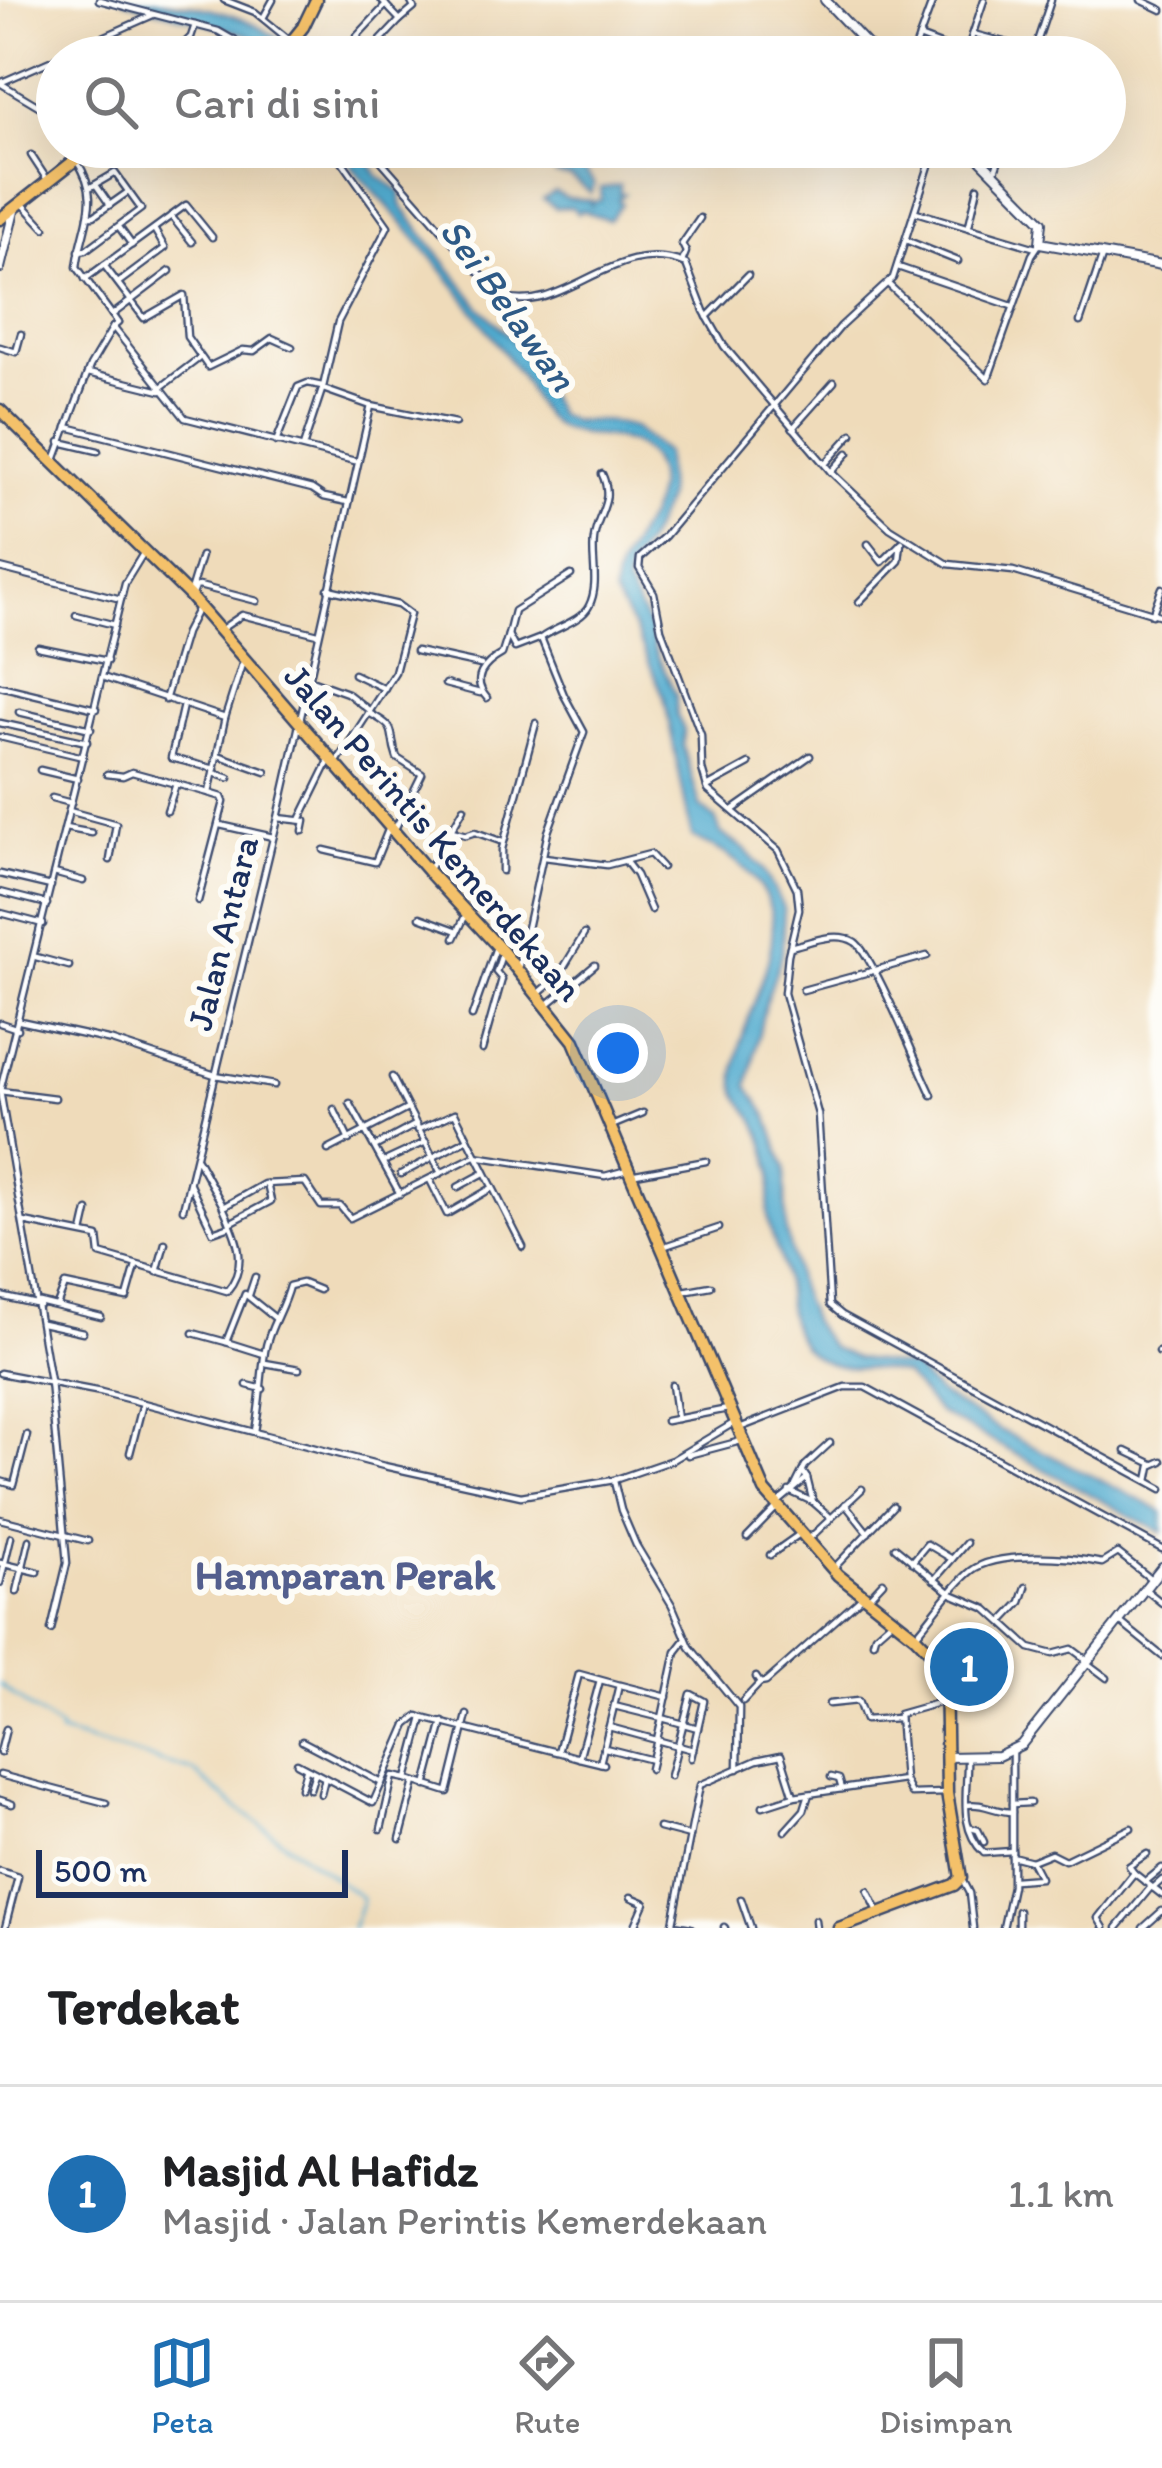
<!DOCTYPE html>
<html lang="id">
<head>
<meta charset="utf-8">
<style>
	body { margin:0; font-family:Itim,sans-serif; background:#f6f6f6; color:#202124 }
	.scale { position:absolute; left:36px; bottom:30px; width:312px; box-sizing:border-box; padding-left:12px; border:6px solid #1b2f5e; border-top:0; font-size:33px; line-height:42px; white-space:nowrap; color:#1b2f5e; -webkit-text-stroke:9px #fdfcf7; paint-order:stroke }
	.you { position:absolute; left:618px; top:1053px; width:42px; height:42px; margin:-30px; border:9px solid #fff; border-radius:50%; background:#1a73e8; box-shadow:0 0 0 18px #1a73e833 }
	.badge { display:grid; place-items:center; width:78px; height:78px; border-radius:50%; background:#1f6fb2; color:#fff; font-size:39px; font-weight:700 }
	.pin { position:absolute; translate:-50% -50%; border:6px solid #fff; box-shadow:0 3px 12px #0006 }
	.list { margin:0; padding:0; list-style:none }
	h2 { display:flex; justify-content:space-between; align-items:center; height:156px; margin:0; padding:0 48px; font-size:51px }
	h2 small { font-size:39px; font-weight:400; color:#757577 }
	.list li { display:grid; grid-template-columns:78px 1fr auto; gap:36px; align-items:center; box-sizing:border-box; height:216px; padding:0 48px; border-top:3px solid #e0e0e0 }
	.list b { display:block; font-size:45px; white-space:nowrap }
	.list p { margin:0; font-size:39px; white-space:nowrap; color:#757577 }
	.list em { font-size:39px; font-style:normal; color:#757577 }
	.icon { flex:none; width:66px; height:66px; fill:none; stroke:currentColor; stroke-width:2; stroke-linecap:round; stroke-linejoin:round }
	.map { position:relative; flex:none; width:1162px; height:1928px; overflow:hidden }
	.search { position:absolute; background:#fff; box-shadow:0 12px 48px #0002; left:36px; right:36px; top:36px; height:132px; display:flex; align-items:center; gap:30px; box-sizing:border-box; padding:0 42px; border-radius:66px; color:#757577; font-size:45px }
	.sheet { height:372px; background:#fff }
	nav { display:flex; justify-content:space-around; align-items:center; box-sizing:border-box; height:168px; border-top:3px solid #e0e0e0; background:#fff; font-size:33px; color:#757577 }
	nav a { display:grid; justify-items:center; gap:6px }
	nav .on { color:#1f6fb2 }
	.map>svg:first-child { display:block }
	.water { fill:#51abcf; stroke:#366d96; stroke-width:3 }
	.lines { fill:none; stroke-linecap:round; stroke-linejoin:round }
	.stream { stroke:#51abcf; stroke-width:3 }
	.minor-casing { stroke:#3b496c; stroke-width:9 }
	.tertiary-casing { stroke:#3b496c; stroke-width:12 }
	.primary-casing { stroke:#3b496c; stroke-width:15 }
	.minor { stroke:#fff; stroke-width:4.5 }
	.tertiary { stroke:#fff; stroke-width:8 }
	.primary { stroke:#f4c16a; stroke-width:10 }
	.labels { text-anchor:middle; stroke-width:12; stroke-linejoin:round; paint-order:stroke }
	.street-label { font-size:36px; fill:#1b2f5e; stroke:#fdfcf7 }
	.water-label { font-size:39px; font-style:italic; fill:#2e5a86; stroke:#fdfcf7 }
	.quarter-label { font-size:42px; font-weight:bold; fill:#545f8e; stroke:#fdfcf7 }
</style>
</head>
<body>
<div class="map">
<svg width="1162" height="1928" viewBox="0 0 1162 1928">
	<rect width="100%" height="100%" fill="#fdfcf7"/>
	<filter id="ink" filterUnits="userSpaceOnUse"><feTurbulence type="fractalNoise" baseFrequency=".00833" numOctaves="2"/><feDisplacementMap in="SourceGraphic" scale="24" xChannelSelector="R" yChannelSelector="G"/><feConvolveMatrix kernelMatrix="1 2 1 2 8 2 1 2 1" color-interpolation-filters="sRGB"/></filter>
	<filter id="wash" filterUnits="userSpaceOnUse"><feTurbulence type="fractalNoise" baseFrequency=".004" numOctaves="4" result="noise"/><feDisplacementMap in="SourceGraphic" scale="48" xChannelSelector="R" yChannelSelector="G"/><feGaussianBlur stdDeviation="2.7" result="paint"/><feColorMatrix in="noise" values="0 0 0 0 0 0 0 0 0 0 0 0 0 0 0 0 0 1.4 0 .05"/><feComposite in="paint" operator="in"/></filter>
	<g filter="url(#wash)">
		<rect width="100%" height="100%" fill="#efdbba"/>
		<g class="water">
			<path d="M121,0c62,0 133,10 179,57h-20l-32,-22z"/>
			<path d="M340,147h21l17,29 22,15 1,14 9,12 70,90 28,28 29,39 20,40 16,7h34l26,6 32,26 2,44 -18,41 -20,30 -3,17 24,43 4,20 22,47 1,20 7,15 -1,16 17,60 15,13 6,14 23,16 19,20 21,39 -2,46 -17,50 -17,82 20,31 17,50 1,64 13,57 13,34 19,25 25,11 57,10 25,25 60,36 152,76 12,7v21l-224,-121 -33,-37c-31,-12 -70,1 -96,-23 -25,-23 -20,-56 -27,-86 -4,-18 -14,-34 -14,-53 0,-15 6,-31 3,-45 -3,-16 -10,-39 -19,-52 -9,-14 -19,-22 -17,-41 6,-82 88,-159 -11,-222 -10,-7 -22,-10 -32,-16l-28,-140 -29,-67 -21,-35c-2,-44 56,-82 41,-127 -16,-45 -76,-22 -104,-46 -15,-12 -20,-29 -30,-45 -12,-18 -25,-35 -37,-52 -28,-40 -60,-78 -92,-114 -18,-21 -39,-39 -52,-64z"/>
			<path d="M561,157l22,11 11,16 -3,9 -21,-16 -15,-3z"/>
			<path d="M620,185v9h4l-6,6 4,3 -13,17 -28,-10 -4,3 -5,-6 -16,1 -13,-9 12,-7 11,6 25,2v7l2,-5 8,-2v-12z"/>
		</g>
		<g class="lines">
			<path class="stream" d="M0,1684c19,18 39,30 60,45v4l133,38 44,37 122,88 3,4 -10,28"/>
		</g>
	</g>
	<g filter="url(#ink)">
		<g class="lines">
			<defs>
				<g id="minor">
					<path d="M99,0l119,31 45,26"/>
					<path d="M224,0l31,12 55,45"/>
					<path d="M381,0l19,20 14,-12 -4,-8"/>
					<path d="M1141,0l21,10"/>
					<path d="M263,18l10,-18"/>
					<path d="M973,34l61,16"/>
					<path d="M919,37l45,17"/>
					<path d="M340,47l10,10"/>
					<path d="M369,52l-12,-16 29,-31"/>
					<path d="M58,57l95,-42"/>
					<path d="M170,57l21,-20 4,-12"/>
					<path d="M206,57l28,-18"/>
					<path d="M365,57l35,-37"/>
					<path d="M912,57l21,-57"/>
					<path d="M965,57l19,-57"/>
					<path d="M1032,57l19,-57"/>
					<path d="M2,82l55,-24"/>
					<path d="M0,83l57,34"/>
					<path d="M369,147l132,150c64,20 114,-63 185,-33l18,47 20,35 107,126 59,56 58,36 65,7 149,45"/>
					<path d="M884,147l47,15"/>
					<path d="M935,147l-42,131 -52,48 -176,210 -25,22 -1,10 15,25 7,36 40,106 1,34 6,21 70,60 19,39 2,20 -11,46 -4,38 34,121 12,191 12,10 320,174"/>
					<path d="M31,155l17,26"/>
					<path d="M76,160c28,40 6,64 1,107l41,56 -5,4 72,91 170,43"/>
					<path d="M994,174l9,-27"/>
					<path d="M96,185l14,20"/>
					<path d="M21,202l24,26"/>
					<path d="M916,212l120,36"/>
					<path d="M88,216h6l34,-24"/>
					<path d="M171,216l21,26"/>
					<path d="M969,225l9,-38"/>
					<path d="M119,227l13,18"/>
					<path d="M908,241l50,20"/>
					<path d="M79,251l7,-1 55,-41 -26,-36 -24,14"/>
					<path d="M682,262l4,-10 -4,-8 18,-26"/>
					<path d="M104,265l40,53 40,-23 3,42 21,30 35,-17 11,1 18,-13 20,9"/>
					<path d="M898,267l114,39"/>
					<path d="M85,279l101,-74 26,32"/>
					<path d="M118,283l47,-35 -11,-19"/>
					<path d="M889,285l99,94 44,-124 8,-12"/>
					<path d="M112,315l58,-44"/>
					<path d="M707,317l41,-42"/>
					<path d="M1080,322l22,-65"/>
					<path d="M0,347l16,5 5,-18"/>
					<path d="M88,373l73,18"/>
					<path d="M160,388l38,-29"/>
					<path d="M323,389l48,17 84,17"/>
					<path d="M67,427l245,62 12,8 24,5"/>
					<path d="M793,428l41,-46"/>
					<path d="M60,442l38,9"/>
					<path d="M276,442l22,-55 10,-4 14,3"/>
					<path d="M303,447l20,-60 15,-65 50,-96 -56,-79"/>
					<path d="M54,463l36,-97 23,-39"/>
					<path d="M825,464l27,-30"/>
					<path d="M831,472l17,-19"/>
					<path d="M868,544l14,18 20,-20"/>
					<path d="M0,568l121,31"/>
					<path d="M328,589l70,16 12,9 -15,58 -57,88"/>
					<path d="M189,595l12,-39"/>
					<path d="M191,597l4,-10 4,-1 58,15"/>
					<path d="M859,602l40,-41 2,-18"/>
					<path d="M76,615l39,10"/>
					<path d="M1152,615l10,-27"/>
					<path d="M223,628l19,-13 76,19"/>
					<path d="M541,638l-26,10 -7,-13 6,-24 57,-36"/>
					<path d="M38,647l69,14"/>
					<path d="M416,651l65,14"/>
					<path d="M354,674l31,15"/>
					<path d="M105,678l120,40"/>
					<path d="M308,679l39,14 23,18"/>
					<path d="M445,684l35,9"/>
					<path d="M0,686l96,23"/>
					<path d="M487,698c-17,-19 -3,-34 15,-44l6,-19"/>
					<path d="M165,700l20,-67 14,-27"/>
					<path d="M183,705l-12,53 44,11"/>
					<path d="M19,712l72,17"/>
					<path d="M369,713c32,17 18,17 28,45l25,16 -27,55"/>
					<path d="M0,723l87,19"/>
					<path d="M0,737l83,20"/>
					<path d="M218,755l48,17"/>
					<path d="M40,770l38,9"/>
					<path d="M214,773l15,5"/>
					<path d="M107,774l16,2 9,-4 77,21"/>
					<path d="M707,787l42,-23"/>
					<path d="M52,798l19,5"/>
					<path d="M733,810l77,-54"/>
					<path d="M69,811l47,13 -6,36"/>
					<path d="M167,811l9,-27"/>
					<path d="M278,818l27,3 -2,10"/>
					<path d="M300,820l29,-59"/>
					<path d="M220,825l53,12"/>
					<path d="M65,828l27,5"/>
					<path d="M452,831l14,4 9,-3 28,10"/>
					<path d="M324,850l51,12 13,-32"/>
					<path d="M544,857l63,8 43,-11 12,13"/>
					<path d="M626,862l10,13 15,35"/>
					<path d="M428,871l36,-63"/>
					<path d="M502,871v-22l34,-126"/>
					<path d="M54,873l29,8"/>
					<path d="M0,874l51,12"/>
					<path d="M0,892l47,12"/>
					<path d="M198,901l26,-99 -2,-5 -13,-4 16,-75 17,-54"/>
					<path d="M1,913l42,11"/>
					<path d="M420,917l38,14"/>
					<path d="M455,938l11,-24"/>
					<path d="M790,947c19,-4 46,-17 65,-5 18,12 63,125 77,153"/>
					<path d="M36,957l33,9"/>
					<path d="M519,965l29,-133 36,-100 -20,-37 -23,-57c13,-10 41,-17 48,-32 11,-22 2,-46 5,-67 3,-26 21,-37 8,-65"/>
					<path d="M803,990l124,-34"/>
					<path d="M538,994l20,-17 26,-43"/>
					<path d="M547,1005l48,-40"/>
					<path d="M472,1016l23,-66"/>
					<path d="M20,1021l92,20 103,34 59,10"/>
					<path d="M0,1023l18,6"/>
					<path d="M482,1050l20,-71 -6,-7 5,-15"/>
					<path d="M392,1077l49,96"/>
					<path d="M0,1091l55,7"/>
					<path d="M350,1103l50,91"/>
					<path d="M334,1109l15,31"/>
					<path d="M614,1125l29,-12"/>
					<path d="M418,1130l37,-17 68,134"/>
					<path d="M376,1146l39,-21"/>
					<path d="M328,1150l79,-41"/>
					<path d="M197,1159l26,47"/>
					<path d="M383,1162l43,-20"/>
					<path d="M401,1174l67,-35"/>
					<path d="M630,1175l76,-14"/>
					<path d="M430,1180l17,34 45,-26"/>
					<path d="M190,1184l23,48 17,-6"/>
					<path d="M458,1187l26,-14"/>
					<path d="M183,1209l95,-391 93,-412"/>
					<path d="M24,1222l74,15 2,17 127,37c23,-27 9,-55 -4,-84l41,-23 41,-2 16,24h19l10,12 125,-62 130,20 22,-6"/>
					<path d="M230,1223l41,-22 -4,-17"/>
					<path d="M83,1233l5,-22"/>
					<path d="M665,1246l54,-18"/>
					<path d="M157,1272l8,-29"/>
					<path d="M683,1291l28,-5"/>
					<path d="M249,1295l6,-18"/>
					<path d="M0,1296l40,9"/>
					<path d="M39,1302l62,15"/>
					<path d="M57,1305l8,-20 62,13 9,-32"/>
					<path d="M42,1323l41,9"/>
					<path d="M193,1333l33,9 19,-48 30,24"/>
					<path d="M226,1342l38,12"/>
					<path d="M1158,1352h4"/>
					<path d="M265,1363l34,6"/>
					<path d="M0,1373l101,19 283,74 137,30 93,-16 58,-20 60,-36"/>
					<path d="M247,1385l16,4"/>
					<path d="M672,1385l5,34"/>
					<path d="M666,1421l62,-12"/>
					<path d="M742,1427l103,-40h20l297,162"/>
					<path d="M255,1431c5,-26 6,-54 10,-80 4,-24 18,-41 24,-65l13,-3 17,7"/>
					<path d="M1126,1451l27,13"/>
					<path d="M130,1453l13,-50"/>
					<path d="M688,1455l53,-14"/>
					<path d="M807,1478l6,24"/>
					<path d="M0,1481l14,4 13,-50"/>
					<path d="M614,1481l7,29 15,35 36,60 18,42 49,60 -1,62"/>
					<path d="M1148,1481l3,-15 11,-5"/>
					<path d="M795,1486l10,-20 25,-23"/>
					<path d="M789,1491l24,11 16,14"/>
					<path d="M776,1504l31,-26 -4,-6"/>
					<path d="M845,1504l23,29"/>
					<path d="M0,1519l88,22"/>
					<path d="M811,1537l51,-48"/>
					<path d="M747,1538l31,-32"/>
					<path d="M895,1547l57,47 35,15 43,39 23,6 19,-5 16,12"/>
					<path d="M770,1555l31,-22"/>
					<path d="M912,1562l15,-18 25,15"/>
					<path d="M0,1563l38,9"/>
					<path d="M833,1569l60,-63"/>
					<path d="M934,1580l32,-37"/>
					<path d="M0,1583l11,-46"/>
					<path d="M1146,1590l16,13"/>
					<path d="M17,1592l12,-52"/>
					<path d="M870,1596l13,-14"/>
					<path d="M1002,1622l19,-20 5,-15"/>
					<path d="M1120,1622l42,34"/>
					<path d="M51,1630l16,-67 -17,-182 -50,-290 121,-492 4,-16 19,-31"/>
					<path d="M915,1636c18,-20 35,-48 56,-65 25,-21 101,-14 131,-8l16,-10 33,26"/>
					<path d="M873,1642l2,-7 17,-15"/>
					<path d="M1087,1663l20,15"/>
					<path d="M756,1677l4,6 6,-1 96,-85"/>
					<path d="M600,1680l-21,78 -21,-6 21,-78 40,11 -5,21 48,12 14,-66 10,-13"/>
					<path d="M620,1685l47,12"/>
					<path d="M743,1701l17,-18"/>
					<path d="M829,1704l29,-3 7,19 33,-2"/>
					<path d="M467,1715l-19,77 -41,-13 16,-61 134,34"/>
					<path d="M609,1727l84,23"/>
					<path d="M302,1741l80,42"/>
					<path d="M605,1748l47,12"/>
					<path d="M0,1753l6,-24"/>
					<path d="M579,1758l25,6"/>
					<path d="M967,1758c1,31 -10,70 17,95l28,-2"/>
					<path d="M297,1763l76,40 34,-78 11,-9 5,2"/>
					<path d="M600,1763l14,-57"/>
					<path d="M650,1769l12,-51 36,10"/>
					<path d="M0,1775l106,28"/>
					<path d="M670,1776l21,-82 13,7 -13,57"/>
					<path d="M831,1777l8,2 3,10"/>
					<path d="M904,1780l7,14 36,-1"/>
					<path d="M426,1786l17,-64"/>
					<path d="M301,1788l5,-18"/>
					<path d="M310,1789l5,-16"/>
					<path d="M321,1794l4,-16"/>
					<path d="M0,1800l12,4"/>
					<path d="M1012,1804l18,-1"/>
					<path d="M967,1805c16,-3 28,7 45,7"/>
					<path d="M763,1806l31,-10 110,-16 -5,-66 46,-13"/>
					<path d="M659,1828l31,8"/>
					<path d="M971,1828l7,2 6,12"/>
					<path d="M381,1829l12,-53 14,3"/>
					<path d="M785,1831l19,-21 5,-16"/>
					<path d="M400,1839l15,-57"/>
					<path d="M1012,1856l19,5 9,17 -26,2"/>
					<path d="M1031,1861l20,-8 14,7 66,-32"/>
					<path d="M0,1871l18,6 -13,51"/>
					<path d="M1134,1873l-5,-7 18,-12"/>
					<path d="M961,1878l8,15 4,35"/>
					<path d="M1145,1882l17,-14"/>
					<path d="M1153,1888l9,-8"/>
					<path d="M868,1891l11,22"/>
					<path d="M631,1897l14,6 -11,25"/>
					<path d="M741,1899l10,29"/>
					<path d="M1018,1911v17"/>
					<path d="M815,1920l1,8"/>
					<path d="M674,1925l17,3"/>
					<path d="M724,1927l1,1"/>
					<path d="M672,1928l28,-143 57,-25 24,-5 13,41"/>
					<path d="M1003,1928l9,-42v-134"/>
					<path d="M1104,1928l-6,-10 36,-45 28,22"/>
					<path d="M1117,1928l34,-41"/>
					<path d="M1143,1928l19,-17"/>
				</g>
				<g id="tertiary">
					<path d="M825,0l54,57"/>
					<path d="M968,147l74,75 -2,21 122,22"/>
					<path d="M0,268l14,-57"/>
					<path d="M947,1757l51,-1 23,-11 141,-178"/>
				</g>
				<g id="primary">
					<path d="M279,57l24,-30 13,-27"/>
					<path d="M0,219l92,-72"/>
					<path d="M0,410l189,185 239,276 75,81 71,89 191,450 73,84 77,61 30,31 2,126 14,85 -7,7 -115,43"/>
				</g>
			</defs>
			<use href="#minor" class="minor-casing"/>
			<use href="#tertiary" class="tertiary-casing"/>
			<use href="#primary" class="primary-casing"/>
			<use href="#minor" class="minor"/>
			<use href="#tertiary" class="tertiary"/>
			<use href="#primary" class="primary"/>
		</g>
	</g>
	<g class="labels">
		<g class="street-label">
			<text transform="translate(434 832) rotate(49)" y="13">Jalan Perintis Kemerdekaan</text>
			<text transform="translate(222 933) rotate(-76)" y="13">Jalan Antara</text>
		</g>
		<g class="water-label">
			<text transform="translate(509 304) rotate(54)" y="14">Sei Belawan</text>
		</g>
		<g class="quarter-label">
			<text x="345" y="1589">Hamparan Perak</text>
		</g>
	</g>
</svg>
<div class="scale">500 m</div>
<div class="you"></div>
<div class="pin badge" style="left:969px;top:1667px">1</div>
<div class="search"><svg class="icon" aria-label="search" viewBox="0 0 24 24"><circle cx="10" cy="10" r="6"/><path d="M15 15l6 6"/></svg>Cari di sini</div>
</div>
<section class="sheet">
<h2>Terdekat<small></small></h2>
<ul class="list">
<li><span class="badge">1</span><div><b>Masjid Al Hafidz</b><p>Masjid · Jalan Perintis Kemerdekaan</p></div><em>1.1 km</em></li>
</ul>
</section>
<nav>
<a class="on"><svg class="icon" aria-label="map" viewBox="0 0 24 24"><path d="M3 6l6-2 6 2 6-2v14l-6 2-6-2-6 2zM9 4v14M15 6v14"/></svg>Peta</a>
<a><svg class="icon" aria-label="directions" viewBox="0 0 24 24"><path d="M12 3l9 9-9 9-9-9zM9 14v-3h6M13 9l2 2-2 2"/></svg>Rute</a>
<a><svg class="icon" aria-label="saved" viewBox="0 0 24 24"><path d="M7 4h10v16l-5-4-5 4z"/></svg>Disimpan</a>
</nav>
</body>
</html>
